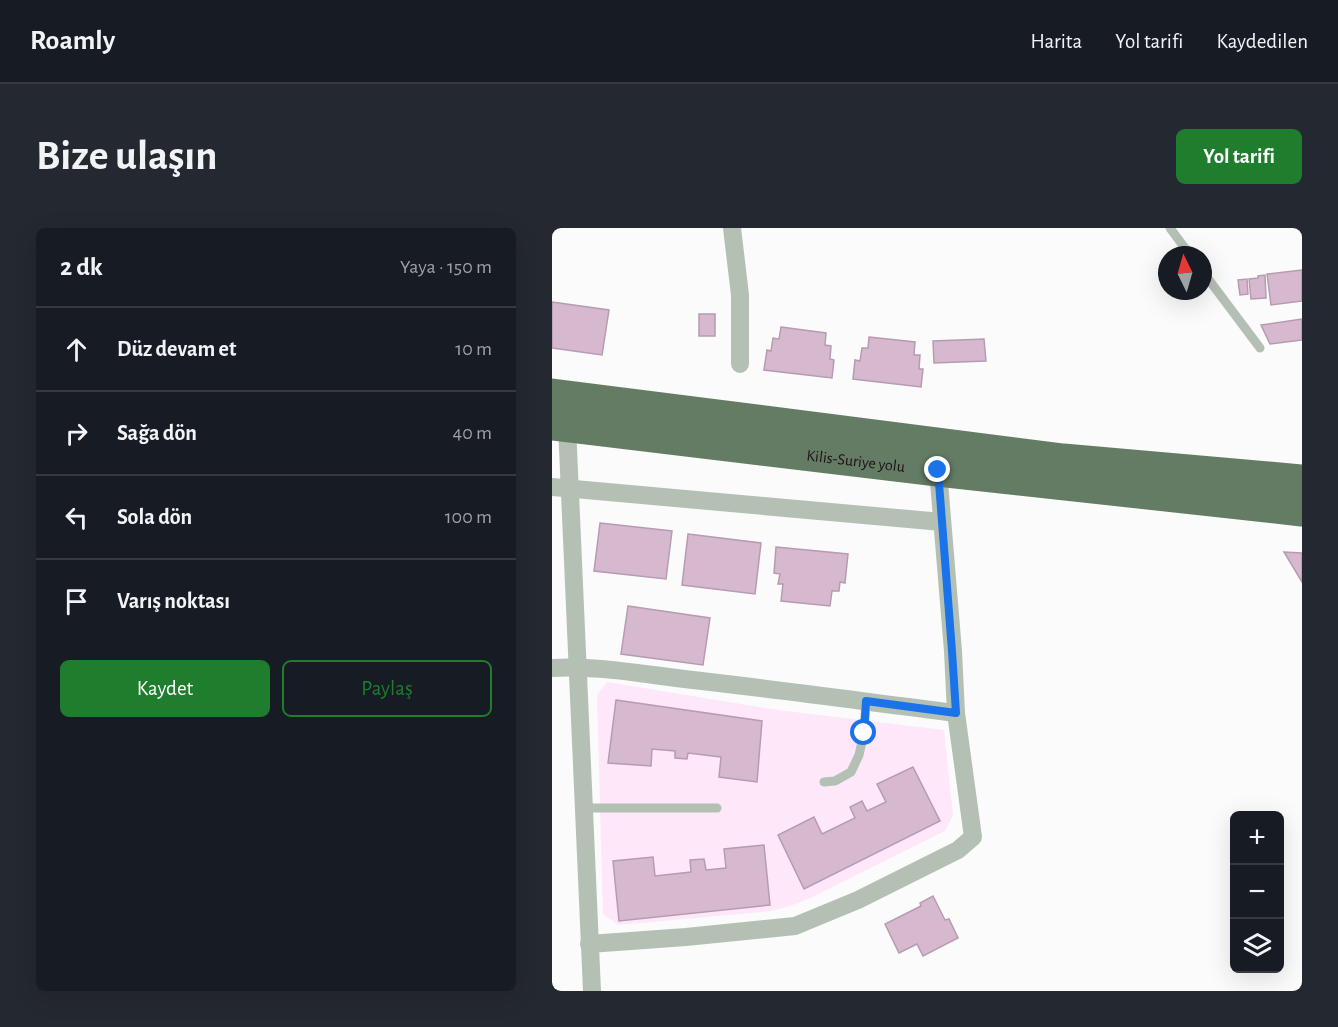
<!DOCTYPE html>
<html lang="tr">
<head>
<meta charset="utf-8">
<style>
	body { margin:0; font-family:"Alegreya Sans",sans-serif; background:#242831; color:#f1f3f6 }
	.controls { position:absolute; right:18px; bottom:18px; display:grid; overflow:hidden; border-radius:9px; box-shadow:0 6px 24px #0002 }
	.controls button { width:54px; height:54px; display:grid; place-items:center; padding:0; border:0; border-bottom:2px solid #363941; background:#171b24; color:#f1f3f6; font:30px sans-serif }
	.compass { position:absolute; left:606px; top:18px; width:54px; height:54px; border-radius:50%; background:#171b24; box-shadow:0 6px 24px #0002; rotate:355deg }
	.stop { position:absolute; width:18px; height:18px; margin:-14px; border:4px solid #1a73e8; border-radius:50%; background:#fff }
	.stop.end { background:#1a73e8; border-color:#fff; box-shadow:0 2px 6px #0008 }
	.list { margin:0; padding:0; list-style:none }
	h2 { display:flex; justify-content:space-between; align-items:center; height:78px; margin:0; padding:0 24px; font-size:26px }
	h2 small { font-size:20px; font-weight:400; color:#9ea1a6 }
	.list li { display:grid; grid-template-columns:39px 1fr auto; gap:18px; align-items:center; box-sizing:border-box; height:84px; padding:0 24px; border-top:2px solid #363941 }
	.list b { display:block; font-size:22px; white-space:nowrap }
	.list em { font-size:20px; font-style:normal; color:#9ea1a6 }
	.actions { display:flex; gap:12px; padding:18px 24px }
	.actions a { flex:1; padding:14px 0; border:2px solid #1f7d2e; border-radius:9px; text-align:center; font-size:21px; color:#1f7d2e }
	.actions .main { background:#1f7d2e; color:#fff }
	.icon { flex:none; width:33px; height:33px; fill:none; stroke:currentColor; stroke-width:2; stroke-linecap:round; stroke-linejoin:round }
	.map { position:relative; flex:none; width:750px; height:763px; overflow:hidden; border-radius:9px }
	header { display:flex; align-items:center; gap:36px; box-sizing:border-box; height:84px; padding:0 30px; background:#171b24; border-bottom:2px solid #363941 }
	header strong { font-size:28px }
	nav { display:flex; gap:33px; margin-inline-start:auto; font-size:21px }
	.intro { display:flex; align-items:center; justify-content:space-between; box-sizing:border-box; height:144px; padding:0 36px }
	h1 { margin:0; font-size:42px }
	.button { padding:15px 27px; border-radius:9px; background:#1f7d2e; color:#fff; font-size:21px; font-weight:700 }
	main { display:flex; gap:36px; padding:0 36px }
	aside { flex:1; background:#171b24; border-radius:9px; box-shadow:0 6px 24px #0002 }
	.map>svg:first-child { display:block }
	.built { fill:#fee7f8 }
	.building { fill:#d6b9ce; stroke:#b79bb0; stroke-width:1.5 }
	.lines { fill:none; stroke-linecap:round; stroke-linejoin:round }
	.lane { stroke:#b5c0b5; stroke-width:9 }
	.street { stroke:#b5c0b5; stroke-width:18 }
	.highway { stroke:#647b64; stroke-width:33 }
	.route { stroke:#1a73e8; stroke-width:8 }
	.labels { text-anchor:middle; stroke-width:4.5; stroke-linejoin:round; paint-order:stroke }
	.street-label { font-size:16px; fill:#1c121a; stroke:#fff }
</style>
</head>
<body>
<header>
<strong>Roamly</strong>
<nav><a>Harita</a><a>Yol tarifi</a><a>Kaydedilen</a></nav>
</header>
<div class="intro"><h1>Bize ulaşın</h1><a class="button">Yol tarifi</a></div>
<main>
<aside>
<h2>2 dk<small>Yaya · 150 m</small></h2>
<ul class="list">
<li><svg class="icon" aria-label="ahead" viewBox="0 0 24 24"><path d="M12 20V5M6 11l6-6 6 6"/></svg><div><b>Düz devam et</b></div><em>10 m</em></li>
<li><svg class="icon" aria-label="right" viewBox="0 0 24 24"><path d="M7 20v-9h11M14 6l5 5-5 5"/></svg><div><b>Sağa dön</b></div><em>40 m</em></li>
<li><svg class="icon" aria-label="left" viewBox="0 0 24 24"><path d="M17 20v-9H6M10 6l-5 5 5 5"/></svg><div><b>Sola dön</b></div><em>100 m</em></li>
<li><svg class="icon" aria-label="arrive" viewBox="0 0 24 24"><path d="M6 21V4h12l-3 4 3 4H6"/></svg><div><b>Varış noktası</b></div></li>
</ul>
<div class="actions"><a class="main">Kaydet</a><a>Paylaş</a></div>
</aside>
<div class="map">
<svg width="750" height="763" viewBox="0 0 750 763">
	<rect width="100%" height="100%" fill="#fbfbfb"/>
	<path class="built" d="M55,454l171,28 166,20 9,85 -8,16 -135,67 -20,8 -19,5 -153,14 -15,-11 -6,-219z"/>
	<g class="building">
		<path d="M750,42v31l-31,4 -4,-31z"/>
		<path d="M713,47l1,23 -15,1 -2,-20 9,-1v-2z"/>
		<path d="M695,51l1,15 -8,1 -2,-15z"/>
		<path d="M0,74l57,8 -7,45 -50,-7z"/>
		<rect x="147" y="86" width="16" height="22"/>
		<path d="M750,91v21l-32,4 -9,-19z"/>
		<path d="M229,99l45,6 -1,12 6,1 -1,13 4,1 -2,18 -68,-8 3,-20 4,1 2,-13 6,1z"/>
		<path d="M317,109l46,5 -1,13h6l-1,14h4l-2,18 -68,-8 2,-19 5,1 2,-13h6z"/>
		<path d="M432,111l2,22 -52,2 -1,-22z"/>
		<path d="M48,295l72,8 -6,48 -72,-8z"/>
		<path d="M136,306l73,9 -6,51 -73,-9z"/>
		<path d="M224,319l72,7 -3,29 -5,-1 -1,9h-7l-2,15 -49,-5 2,-17h-5l2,-10 -6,-1z"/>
		<path d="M732,324l18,1v29z"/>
		<path d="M76,378l82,12 -7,47 -82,-11z"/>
		<path d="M64,472l146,21 -5,61 -38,-5 2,-20 -33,-4 -1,6 -12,-1v-7l-23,-2 -1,17 -43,-3z"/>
		<path d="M361,539l27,54 -136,68 -26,-54 36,-18 8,17 33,-16 -5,-11 12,-6 5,10 19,-9 -9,-18z"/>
		<path d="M212,617l6,60 -151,16 -6,-60 40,-4 2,19 36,-4 -1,-12 14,-1 2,11 20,-2 -2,-19z"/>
		<path d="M381,668l12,24 4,-1 9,19 -35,18 -6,-12 -18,9 -14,-29 36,-18 -1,-3z"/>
	</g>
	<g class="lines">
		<g class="lane">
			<path d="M618,0l20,27"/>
			<path d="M651,44l57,76"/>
			<path d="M272,554l11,-1 16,-9 8,-17 5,-22 2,-32"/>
			<path d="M32,580h133"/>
		</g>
		<g class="street">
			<path d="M180,0l8,67v69"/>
			<path d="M15,198l25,565"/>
			<path d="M0,259l390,35"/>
			<path d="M0,440c45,-3 96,7 141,12 88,10 175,22 263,33"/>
			<path d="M37,716l97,-7 109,-11 63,-26 100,-50 15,-13 -17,-124 -3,-62 -15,-181"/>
		</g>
		<g class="highway">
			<path d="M0,167l511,65 239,21"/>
			<path id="s1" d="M0,196l386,46 364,40"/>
		</g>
	</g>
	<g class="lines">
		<path class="route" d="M312,505l2,-32 90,12 -4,-62 -14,-181"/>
	</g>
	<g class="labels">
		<g class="street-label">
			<text dy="6" stroke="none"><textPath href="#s1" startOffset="306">Kilis-Suriye yolu</textPath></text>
		</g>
	</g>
</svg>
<div class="controls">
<button>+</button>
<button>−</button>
<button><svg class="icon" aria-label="layers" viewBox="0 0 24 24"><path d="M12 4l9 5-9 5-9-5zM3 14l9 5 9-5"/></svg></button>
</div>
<svg class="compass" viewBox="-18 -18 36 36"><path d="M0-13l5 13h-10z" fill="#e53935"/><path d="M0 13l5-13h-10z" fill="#9ea1a6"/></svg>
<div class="stop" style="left:312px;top:505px"></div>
<div class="stop end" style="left:386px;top:242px"></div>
</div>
</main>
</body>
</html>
